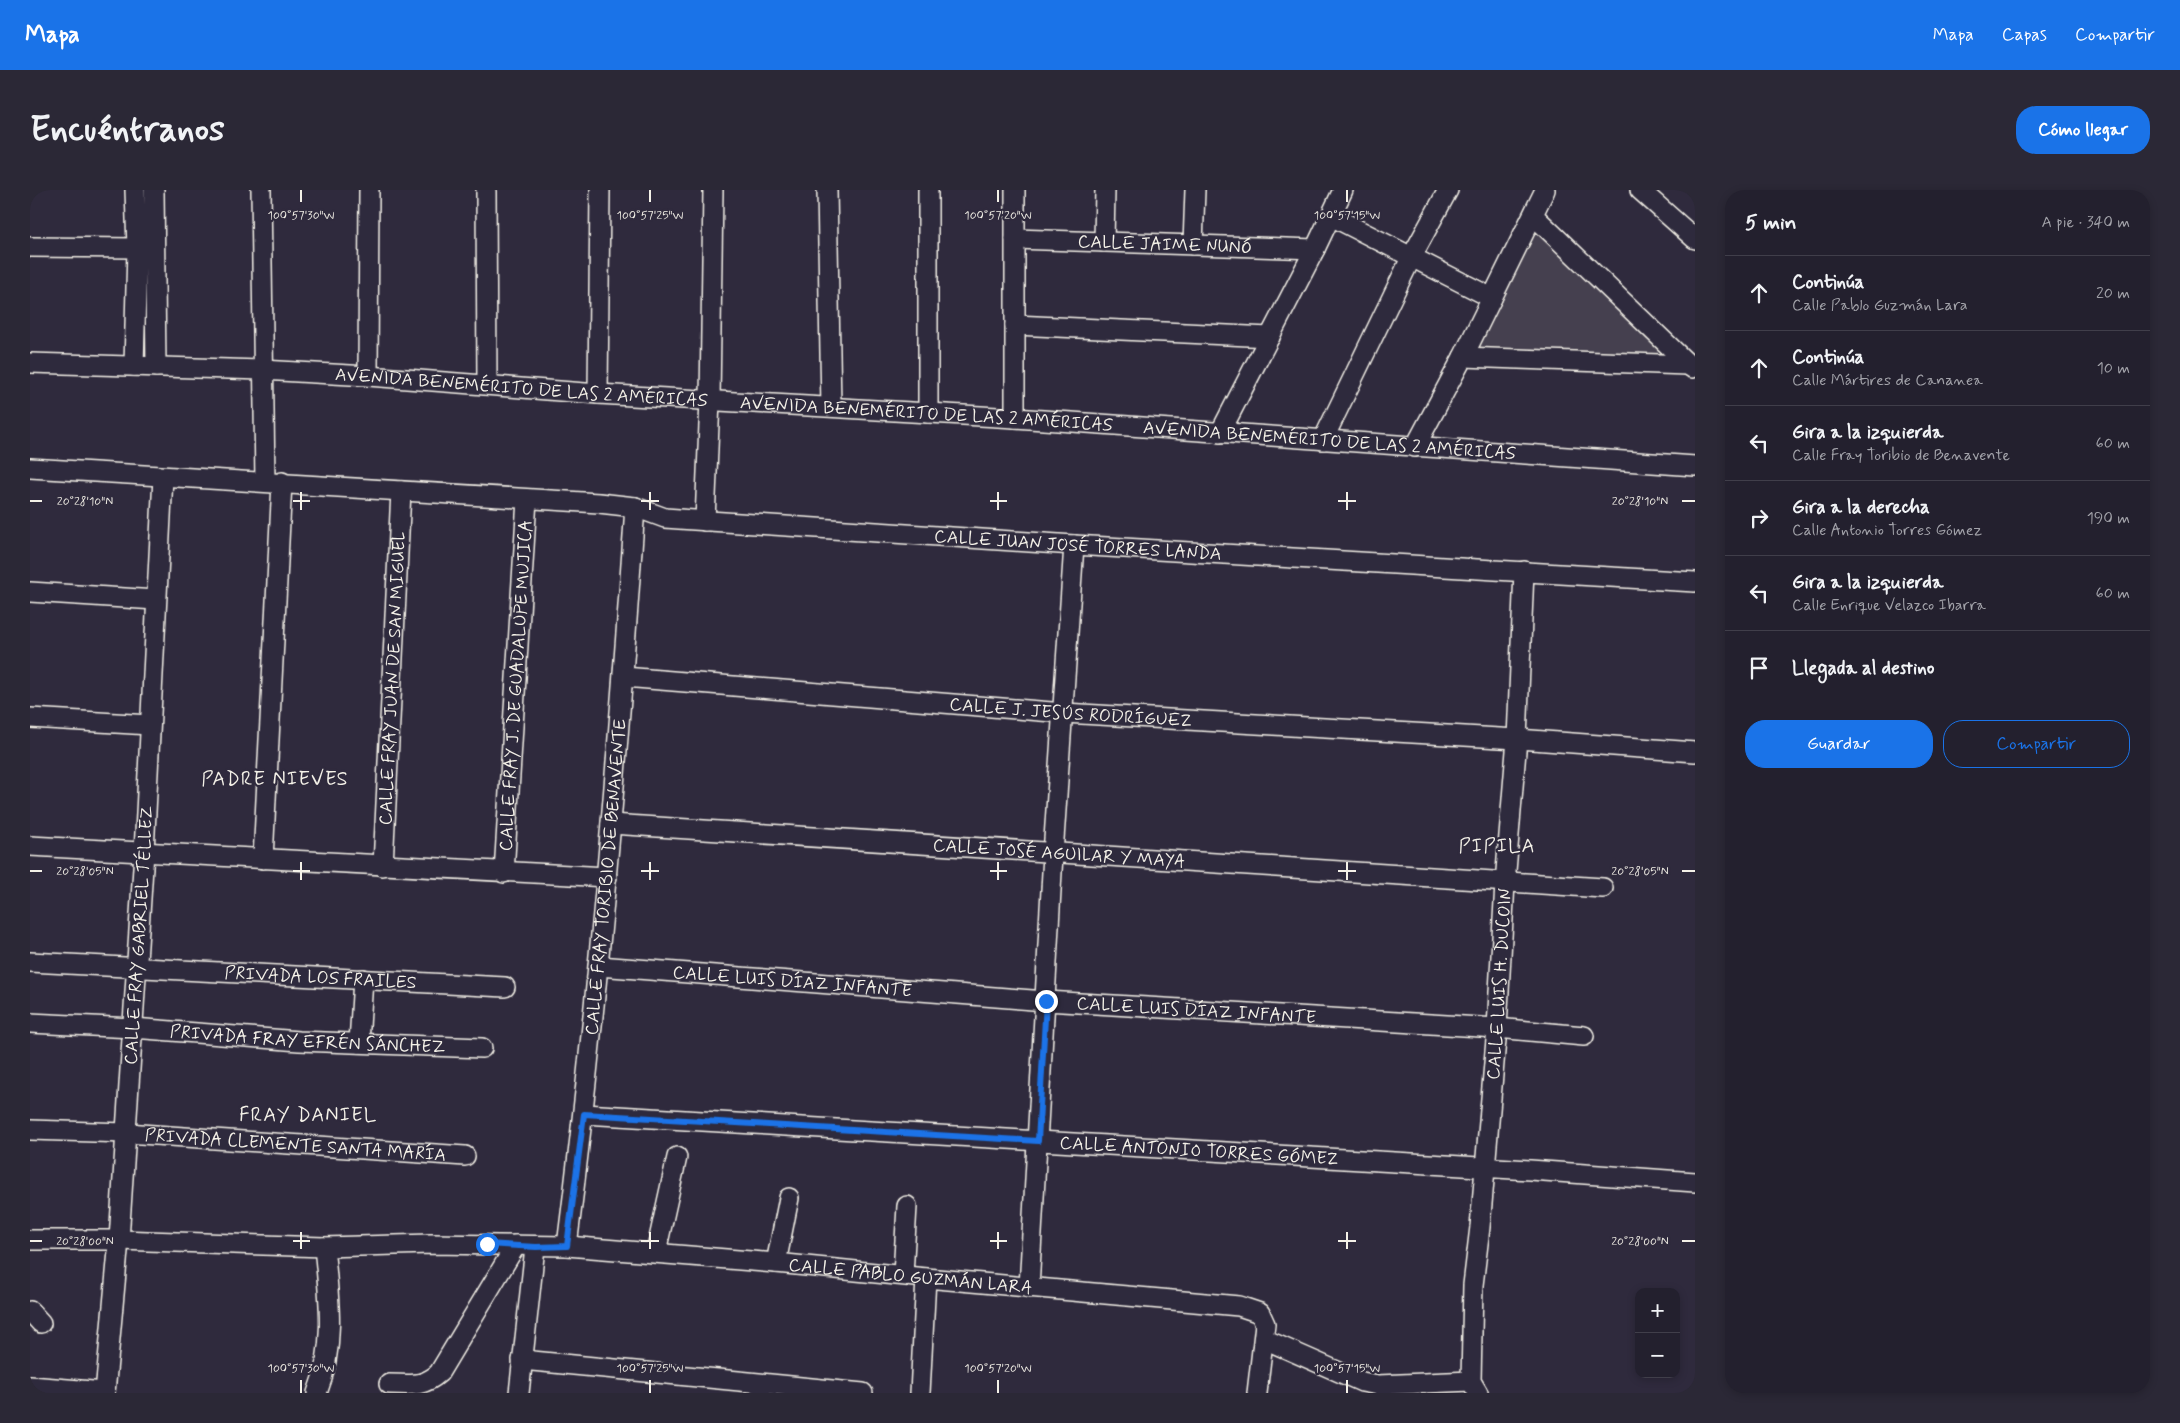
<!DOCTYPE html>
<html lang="es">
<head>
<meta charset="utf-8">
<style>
	body { margin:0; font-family:Mynerve,sans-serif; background:#2b2836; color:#f1f3f6 }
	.controls { position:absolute; right:15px; bottom:15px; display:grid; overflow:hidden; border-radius:10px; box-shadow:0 2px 8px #0003 }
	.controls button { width:45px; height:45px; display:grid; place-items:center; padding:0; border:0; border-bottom:1px solid #403e4a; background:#23202e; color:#f1f3f6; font:25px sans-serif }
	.stop { position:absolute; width:15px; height:15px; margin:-11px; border:4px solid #1a73e8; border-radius:50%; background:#fff }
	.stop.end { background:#1a73e8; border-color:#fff; box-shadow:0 1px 5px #0008 }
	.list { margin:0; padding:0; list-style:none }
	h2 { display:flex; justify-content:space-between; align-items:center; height:65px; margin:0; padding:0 20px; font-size:21px }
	h2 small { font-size:16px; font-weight:400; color:#a3a3aa }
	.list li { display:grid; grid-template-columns:32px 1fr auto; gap:15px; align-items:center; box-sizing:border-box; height:75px; padding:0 20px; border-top:1px solid #403e4a }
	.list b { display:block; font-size:19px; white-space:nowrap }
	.list p { margin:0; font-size:16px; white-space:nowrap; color:#a3a3aa }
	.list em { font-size:16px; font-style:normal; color:#a3a3aa }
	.actions { display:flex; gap:10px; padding:15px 20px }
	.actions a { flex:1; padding:11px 0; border:1px solid #1a73e8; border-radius:20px; text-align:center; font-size:18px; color:#1a73e8 }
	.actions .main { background:#1a73e8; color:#fff }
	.icon { flex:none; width:28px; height:28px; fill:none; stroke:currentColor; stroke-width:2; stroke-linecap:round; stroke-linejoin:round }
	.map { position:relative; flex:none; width:1665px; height:1203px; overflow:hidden; border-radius:20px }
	header { display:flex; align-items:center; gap:30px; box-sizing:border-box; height:70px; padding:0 25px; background:#1a73e8; color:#fff }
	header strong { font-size:24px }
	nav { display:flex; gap:28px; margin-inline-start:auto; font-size:18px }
	.intro { display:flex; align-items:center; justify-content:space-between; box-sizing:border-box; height:120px; padding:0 30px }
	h1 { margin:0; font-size:35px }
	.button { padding:12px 22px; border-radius:20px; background:#1a73e8; color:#fff; font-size:18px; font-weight:700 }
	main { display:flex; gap:30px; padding:0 30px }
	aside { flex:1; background:#23202e; border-radius:20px; box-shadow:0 2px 8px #0003 }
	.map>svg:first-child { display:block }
	.green { fill:#454050; stroke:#9c989c }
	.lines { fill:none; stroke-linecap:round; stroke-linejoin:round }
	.minor-casing { stroke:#f4f1e8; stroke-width:22 }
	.minor { stroke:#2f2a3d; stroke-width:19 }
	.route { stroke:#1a73e8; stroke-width:6 }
	.ticks { fill:none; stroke:#f4f1e8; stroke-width:2 }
	.labels { text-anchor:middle; stroke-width:4.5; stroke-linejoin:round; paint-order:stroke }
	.street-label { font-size:18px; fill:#f4f1e8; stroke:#2f2a3d }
	.quarter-label { font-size:20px; letter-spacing:1px; fill:#f4f1e8; stroke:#2f2a3d }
	.ticks-label { font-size:12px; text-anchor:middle; fill:#f4f1e8; stroke:#2f2a3d; stroke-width:4.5; stroke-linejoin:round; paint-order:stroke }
</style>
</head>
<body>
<header>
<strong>Mapa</strong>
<nav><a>Mapa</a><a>Capas</a><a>Compartir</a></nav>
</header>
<div class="intro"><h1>Encuéntranos</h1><a class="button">Cómo llegar</a></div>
<main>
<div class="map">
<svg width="1665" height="1203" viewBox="0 0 1665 1203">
	<rect width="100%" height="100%" fill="#2f2a3d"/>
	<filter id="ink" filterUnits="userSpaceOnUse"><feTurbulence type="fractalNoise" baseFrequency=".02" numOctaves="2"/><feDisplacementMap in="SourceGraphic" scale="10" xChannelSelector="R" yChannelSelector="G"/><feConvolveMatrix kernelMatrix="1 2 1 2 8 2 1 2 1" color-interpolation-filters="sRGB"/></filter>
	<g filter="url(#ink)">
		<path class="green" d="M1508,38l136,129 -203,-4z"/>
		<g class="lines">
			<defs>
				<g id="minor">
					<path d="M124,0l2,177"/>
					<path d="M231,0l4,291"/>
					<path d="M456,0l1,195"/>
					<path d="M797,0l4,217"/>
					<path d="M898,0v223"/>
					<path d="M985,0v228"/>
					<path d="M1610,0l55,49"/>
					<path d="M1301,26l161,82"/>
					<path d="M1504,26l158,152"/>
					<path id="s1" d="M985,49l300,10"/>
					<path d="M1074,52l1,-52"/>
					<path d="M1163,55l2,-55"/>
					<path d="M0,57l107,1"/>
					<path d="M985,135l255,12"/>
					<path d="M1433,167l224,8"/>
					<path id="s2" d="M0,173l232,7 106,6 230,18 417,24 680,48"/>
					<path d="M104,176l3,-118 -2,-58"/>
					<path d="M338,186l1,-186"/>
					<path d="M568,204l2,-204"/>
					<path d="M1190,243l95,-184 28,-59"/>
					<path d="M1293,250l89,-184 36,-66"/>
					<path d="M1385,257l48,-90 82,-167"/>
					<path id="s3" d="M0,278l569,35 36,4 30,11 14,1 395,26 621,37"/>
					<path d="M675,331l5,-121 3,-210"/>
					<path d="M0,402l126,8"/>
					<path id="s4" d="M594,487l440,36 453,26 178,13"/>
					<path d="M0,528l120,7"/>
					<path id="s5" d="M581,634l992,64"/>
					<path d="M0,656l577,31"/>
					<path d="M233,669l19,-377"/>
					<path id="s6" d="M353,676l18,-375"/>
					<path id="s7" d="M474,683l23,-374"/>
					<path id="s8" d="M0,772l475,25"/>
					<path id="s9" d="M569,776l447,35 451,27 87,8"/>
					<path id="s10" d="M0,833l103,5 166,13 183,7"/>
					<path d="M329,853l4,-64"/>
					<path id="s11" d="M554,924l946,56 165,12"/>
					<path id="s12" d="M0,940l96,3 339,23"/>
					<path id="s13" d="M0,1050h89l205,7 107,-3 136,2 209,17 150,15 313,28 21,7 5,11 -8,69"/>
					<path id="s14" d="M537,1056c31,-246 51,-492 68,-739"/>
					<path d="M626,1062l21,-95"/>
					<path d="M746,1073l13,-65"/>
					<path d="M873,1085l4,-69"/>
					<path d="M999,1098l24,-434 21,-309"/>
					<path d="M0,1121l11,12"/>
					<path d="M1234,1149l98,43 16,3 93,-4"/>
					<path d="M492,1170l341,33"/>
					<path d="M359,1194c21,0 33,4 50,-11l77,-128"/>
					<path d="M0,1196l75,6"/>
					<path id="s15" d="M75,1203l14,-153 25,-388 19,-375"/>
					<path d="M287,1203c19,-48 12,-96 7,-146"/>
					<path d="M489,1203l16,-146"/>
					<path d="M890,1203l6,-115"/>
					<path id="s16" d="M1448,1203l-7,-12 2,-96 7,-58 17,-199 8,-145 12,-144 7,-168"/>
				</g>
			</defs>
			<use href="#minor" class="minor-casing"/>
			<use href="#minor" class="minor"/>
		</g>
	</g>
	<g class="lines" filter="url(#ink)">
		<path class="route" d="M457,1054l49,3 31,-1 17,-132 454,27 8,-140"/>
	</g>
	<path class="ticks" d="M271,0v12M620,0v12M968,0v12M1317,0v12M271,302v18M620,302v18M968,302v18M1317,302v18M0,311h12M263,311h17M611,311h18M960,311h17M1308,311h18M1652,311h13M271,672v18M620,672v18M968,672v18M1317,672v18M0,681h12M263,681h17M611,681h18M960,681h17M1308,681h18M1652,681h13M271,1042v17M620,1042v17M968,1042v17M1317,1042v17M0,1051h12M263,1051h17M611,1051h18M960,1051h17M1308,1051h18M1652,1051h13M271,1190v13M620,1190v13M968,1190v13M1317,1190v13"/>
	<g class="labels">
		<g class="street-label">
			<text dy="6" stroke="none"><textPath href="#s1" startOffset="150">CALLE JAIME NUNÓ</textPath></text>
			<text dy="6" stroke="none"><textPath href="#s2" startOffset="492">AVENIDA BENEMÉRITO DE LAS 2 AMÉRICAS</textPath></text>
			<text dy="6" stroke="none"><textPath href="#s2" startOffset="898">AVENIDA BENEMÉRITO DE LAS 2 AMÉRICAS</textPath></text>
			<text dy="6" stroke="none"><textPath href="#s2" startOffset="1302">AVENIDA BENEMÉRITO DE LAS 2 AMÉRICAS</textPath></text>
			<text dy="6" stroke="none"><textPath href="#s3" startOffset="1052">CALLE JUAN JOSÉ TORRES LANDA</textPath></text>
			<text dy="6" stroke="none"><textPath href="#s6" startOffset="188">CALLE FRAY JUAN DE SAN MIGUEL</textPath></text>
			<text dy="6" stroke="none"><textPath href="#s7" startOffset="188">CALLE FRAY J. DE GUADALUPE MUJICA</textPath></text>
			<text dy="6" stroke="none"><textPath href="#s4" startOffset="448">CALLE J. JESÚS RODRÍGUEZ</textPath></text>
			<text dy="6" stroke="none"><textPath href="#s5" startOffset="449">CALLE JOSÉ AGUILAR Y MAYA</textPath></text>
			<text dy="6" stroke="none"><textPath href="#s14" startOffset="371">CALLE FRAY TORIBIO DE BENAVENTE</textPath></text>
			<text dy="6" stroke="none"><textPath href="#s15" startOffset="459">CALLE FRAY GABRIEL TÉLLEZ</textPath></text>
			<text dy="6" stroke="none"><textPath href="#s8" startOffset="291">PRIVADA LOS FRAILES</textPath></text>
			<text dy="6" stroke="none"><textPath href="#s9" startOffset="194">CALLE LUIS DÍAZ INFANTE</textPath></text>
			<text dy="6" stroke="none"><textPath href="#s16" startOffset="412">CALLE LUIS H. DUCOIN</textPath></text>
			<text dy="6" stroke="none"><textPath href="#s9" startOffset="599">CALLE LUIS DÍAZ INFANTE</textPath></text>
			<text dy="6" stroke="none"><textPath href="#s10" startOffset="278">PRIVADA FRAY EFRÉN SÁNCHEZ</textPath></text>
			<text dy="6" stroke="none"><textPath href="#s12" startOffset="266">PRIVADA CLEMENTE SANTA MARÍA</textPath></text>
			<text dy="6" stroke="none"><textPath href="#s11" startOffset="616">CALLE ANTONIO TORRES GÓMEZ</textPath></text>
			<text dy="6" stroke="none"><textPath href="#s13" startOffset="882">CALLE PABLO GUZMÁN LARA</textPath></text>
		</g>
		<g class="quarter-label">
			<text x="245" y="595">PADRE NIEVES</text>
			<text x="1467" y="662">PIPILA</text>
			<text x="278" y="931">FRAY DANIEL</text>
		</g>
	</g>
	<g class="ticks-label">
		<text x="271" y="29">100°57'30"W</text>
		<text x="620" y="29">100°57'25"W</text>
		<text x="968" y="29">100°57'20"W</text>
		<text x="1317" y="29">100°57'15"W</text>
		<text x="55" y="315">20°28'10"N</text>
		<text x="1610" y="315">20°28'10"N</text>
		<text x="55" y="685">20°28'05"N</text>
		<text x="1610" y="685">20°28'05"N</text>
		<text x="55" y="1055">20°28'00"N</text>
		<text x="1610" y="1055">20°28'00"N</text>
		<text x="271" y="1182">100°57'30"W</text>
		<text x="620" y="1182">100°57'25"W</text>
		<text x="968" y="1182">100°57'20"W</text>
		<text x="1317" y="1182">100°57'15"W</text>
	</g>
</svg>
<div class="controls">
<button>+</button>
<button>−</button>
</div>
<div class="stop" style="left:457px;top:1054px"></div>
<div class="stop end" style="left:1016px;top:811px"></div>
</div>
<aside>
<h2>5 min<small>A pie · 340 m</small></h2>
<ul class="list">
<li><svg class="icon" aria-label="ahead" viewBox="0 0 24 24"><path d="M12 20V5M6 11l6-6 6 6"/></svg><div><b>Continúa</b><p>Calle Pablo Guzmán Lara</p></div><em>20 m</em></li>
<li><svg class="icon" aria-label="ahead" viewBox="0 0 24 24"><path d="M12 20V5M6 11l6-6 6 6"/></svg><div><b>Continúa</b><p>Calle Mártires de Cananea</p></div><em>10 m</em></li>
<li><svg class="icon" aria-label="left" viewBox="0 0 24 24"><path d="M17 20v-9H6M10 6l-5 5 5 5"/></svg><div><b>Gira a la izquierda</b><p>Calle Fray Toribio de Benavente</p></div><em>60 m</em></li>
<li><svg class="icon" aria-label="right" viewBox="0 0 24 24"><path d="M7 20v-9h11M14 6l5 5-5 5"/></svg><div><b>Gira a la derecha</b><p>Calle Antonio Torres Gómez</p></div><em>190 m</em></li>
<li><svg class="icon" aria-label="left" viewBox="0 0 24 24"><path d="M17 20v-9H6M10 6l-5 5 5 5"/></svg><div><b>Gira a la izquierda</b><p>Calle Enrique Velazco Ibarra</p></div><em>60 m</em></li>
<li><svg class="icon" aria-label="arrive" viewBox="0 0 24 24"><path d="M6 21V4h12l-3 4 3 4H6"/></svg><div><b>Llegada al destino</b></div></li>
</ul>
<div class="actions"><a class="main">Guardar</a><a>Compartir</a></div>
</aside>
</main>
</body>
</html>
